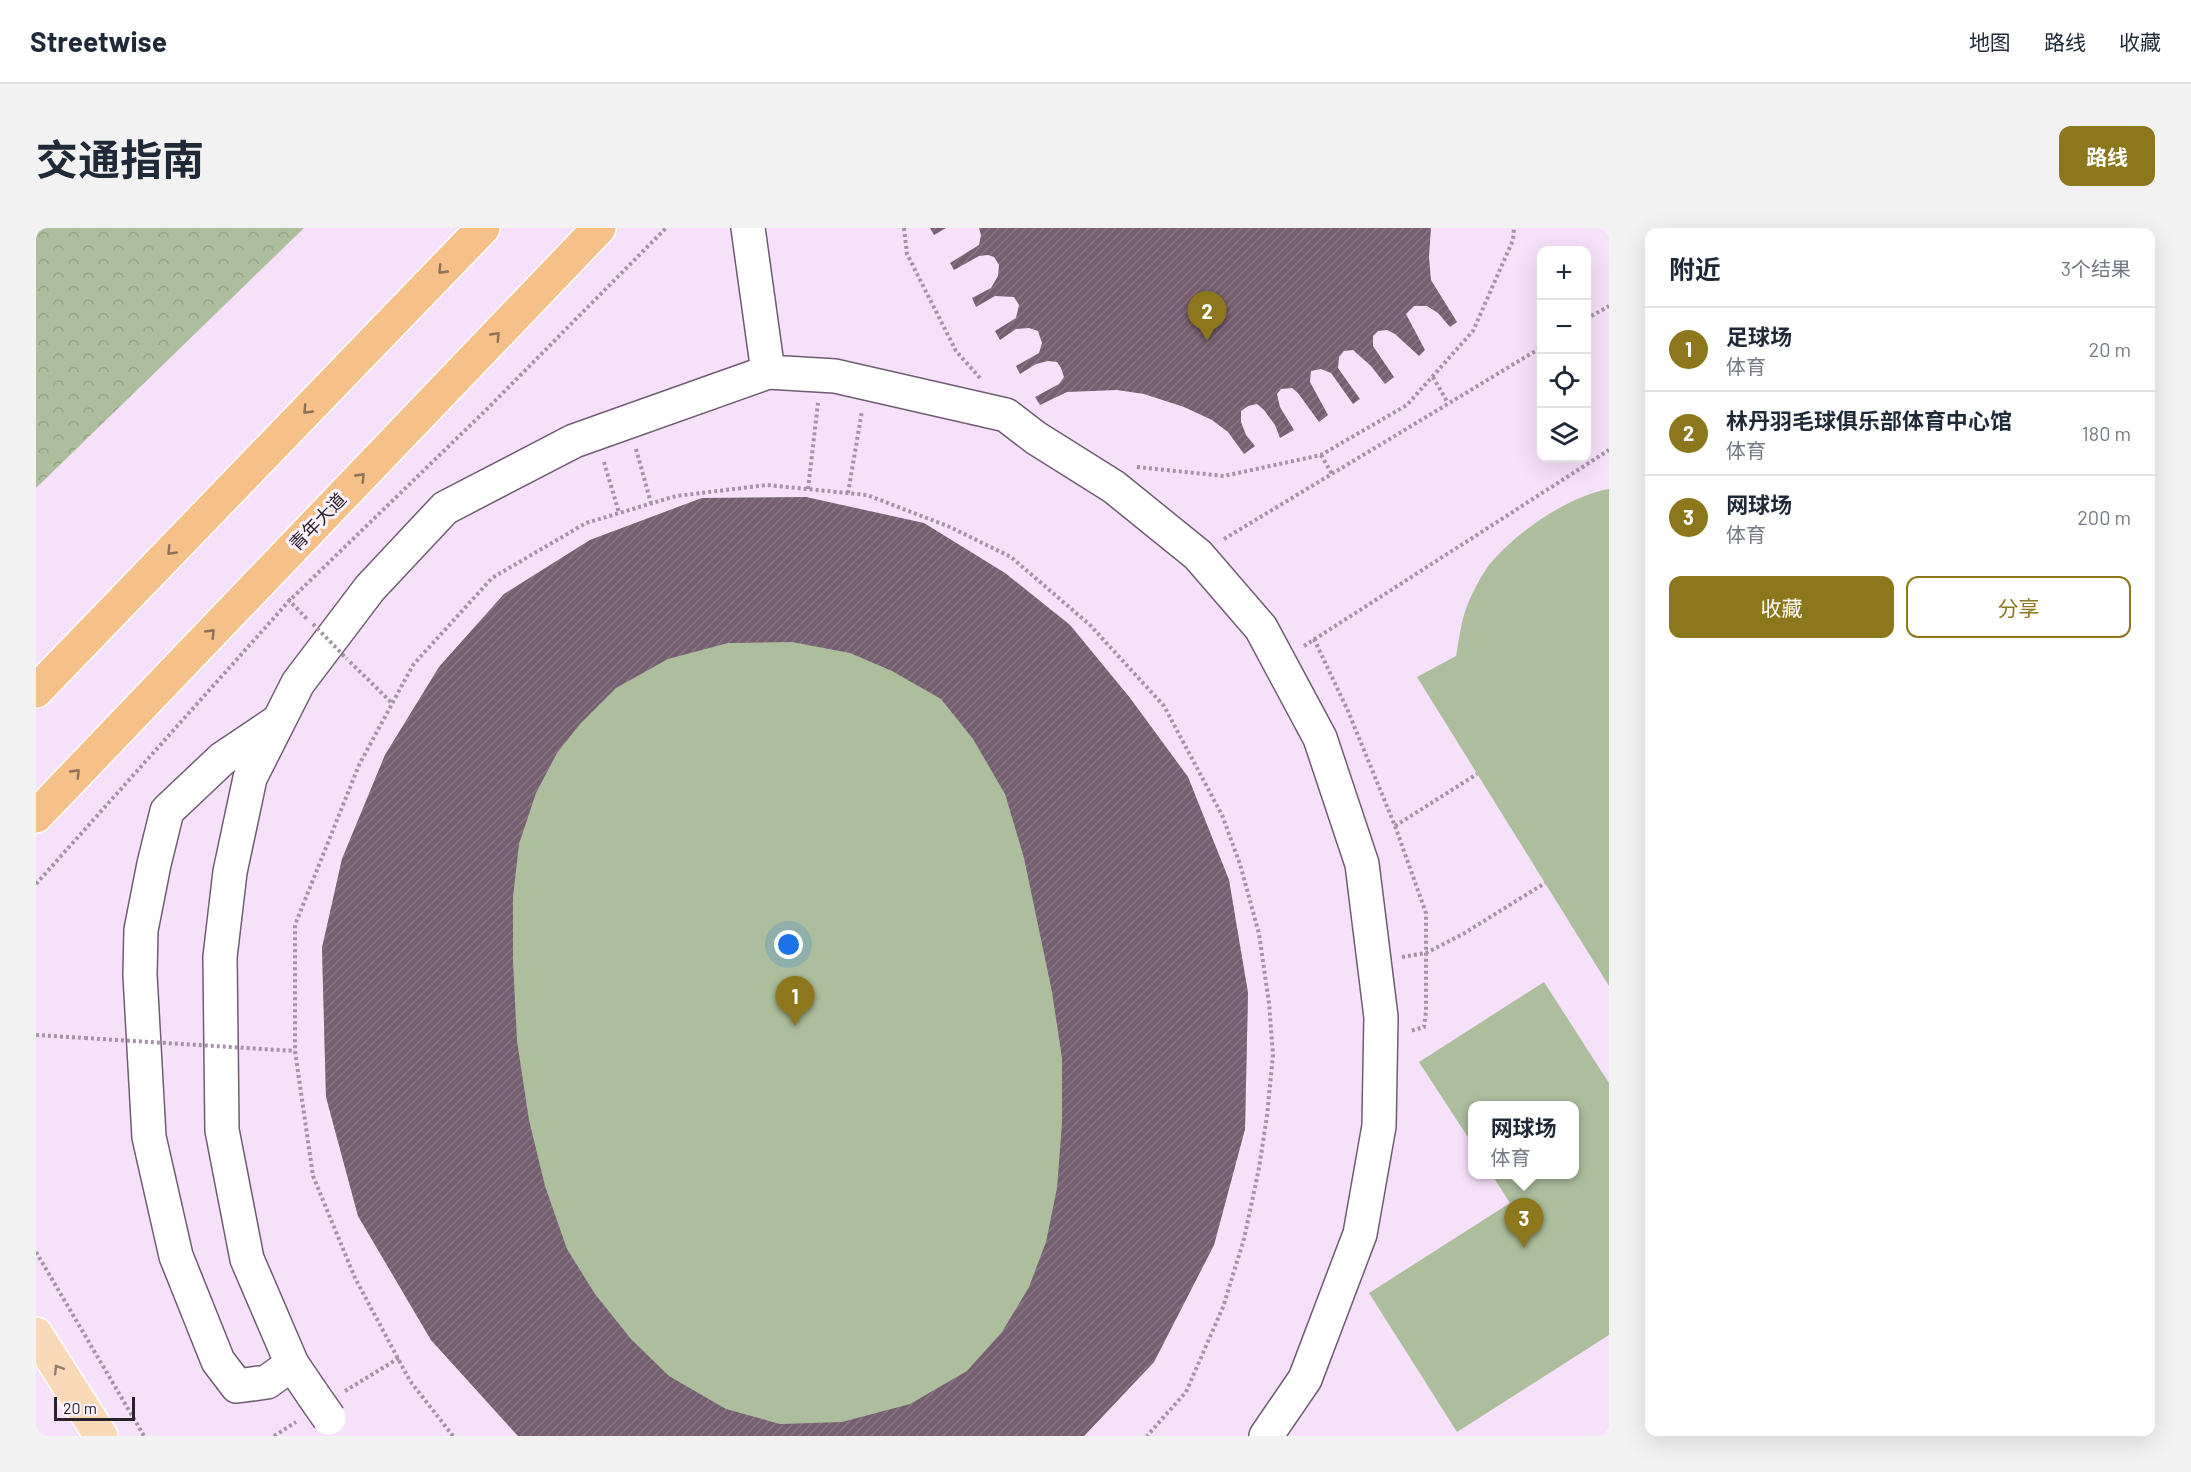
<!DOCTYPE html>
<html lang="zh">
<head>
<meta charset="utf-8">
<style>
	body { margin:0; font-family:Barlow,"Noto Sans SC",sans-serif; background:#f2f2f3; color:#1f2937 }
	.controls { position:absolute; right:18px; top:18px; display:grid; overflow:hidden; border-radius:12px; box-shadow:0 6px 24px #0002 }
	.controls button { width:54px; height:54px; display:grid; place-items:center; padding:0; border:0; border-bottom:2px solid #e0e1e3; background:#fff; color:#1f2937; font:30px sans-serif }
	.scale { position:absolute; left:18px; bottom:15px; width:81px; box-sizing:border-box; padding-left:6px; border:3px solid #2a222b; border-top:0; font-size:16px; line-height:21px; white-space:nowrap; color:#2a222b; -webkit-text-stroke:4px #fcf3fd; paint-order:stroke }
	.you { position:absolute; left:753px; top:717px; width:21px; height:21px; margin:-15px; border:4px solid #fff; border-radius:50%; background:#1a73e8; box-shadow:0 0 0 9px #1a73e833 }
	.badge { display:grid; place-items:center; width:39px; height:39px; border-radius:50%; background:#8d771c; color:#fff; font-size:20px; font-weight:700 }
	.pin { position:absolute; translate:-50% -50px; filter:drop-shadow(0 2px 3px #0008) }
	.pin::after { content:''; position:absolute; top:32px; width:21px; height:18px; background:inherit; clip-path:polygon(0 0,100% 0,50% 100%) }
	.popup { position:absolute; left:1432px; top:873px; width:111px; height:78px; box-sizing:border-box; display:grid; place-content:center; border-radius:12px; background:#fff; filter:drop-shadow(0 2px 4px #0005); font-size:20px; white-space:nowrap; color:#747a83 }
	.popup b { font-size:22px; color:#1f2937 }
	.popup::after { content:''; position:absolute; left:50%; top:100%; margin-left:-12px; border:12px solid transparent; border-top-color:#fff }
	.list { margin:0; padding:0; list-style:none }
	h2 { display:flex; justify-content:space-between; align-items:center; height:78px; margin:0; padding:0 24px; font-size:26px }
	h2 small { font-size:20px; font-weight:400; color:#747a83 }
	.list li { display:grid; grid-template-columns:39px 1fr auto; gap:18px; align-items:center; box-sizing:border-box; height:84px; padding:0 24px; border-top:2px solid #e0e1e3 }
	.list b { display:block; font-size:22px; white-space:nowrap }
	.list p { margin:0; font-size:20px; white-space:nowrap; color:#747a83 }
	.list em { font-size:20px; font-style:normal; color:#747a83 }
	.actions { display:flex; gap:12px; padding:18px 24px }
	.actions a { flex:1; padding:14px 0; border:2px solid #8d771c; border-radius:12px; text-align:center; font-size:21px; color:#8d771c }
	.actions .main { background:#8d771c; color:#fff }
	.icon { flex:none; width:33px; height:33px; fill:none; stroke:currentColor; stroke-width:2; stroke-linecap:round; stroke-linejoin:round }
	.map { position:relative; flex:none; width:1573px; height:1208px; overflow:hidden; border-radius:12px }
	header { display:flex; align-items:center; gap:36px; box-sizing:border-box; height:84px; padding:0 30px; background:#fff; border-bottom:2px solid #e0e1e3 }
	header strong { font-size:28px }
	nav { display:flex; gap:33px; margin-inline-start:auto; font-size:21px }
	.intro { display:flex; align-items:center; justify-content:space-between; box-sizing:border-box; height:144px; padding:0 36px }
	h1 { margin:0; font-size:42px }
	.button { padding:15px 27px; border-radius:12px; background:#8d771c; color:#fff; font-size:21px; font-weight:700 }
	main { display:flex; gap:36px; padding:0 36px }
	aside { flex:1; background:#fff; border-radius:12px; box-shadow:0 6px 24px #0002 }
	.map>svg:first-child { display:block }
	.forest { fill:url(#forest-crowns) }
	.garden { fill:#adbe9d }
	.building { fill:url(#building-hatch); fill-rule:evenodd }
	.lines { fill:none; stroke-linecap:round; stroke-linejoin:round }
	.minor-casing { stroke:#6f5c72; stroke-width:36 }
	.major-casing { stroke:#fff; stroke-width:36 }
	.highway-casing { stroke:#fff; stroke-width:36 }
	.path { stroke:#a594a7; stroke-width:4; stroke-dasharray:3 3; stroke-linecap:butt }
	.minor { stroke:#fff; stroke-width:33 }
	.major { stroke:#fad9b8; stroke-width:33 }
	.highway { stroke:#f6c089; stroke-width:33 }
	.minor-bridge-casing { stroke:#6f5c72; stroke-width:36; stroke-linecap:butt }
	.path-bridge { stroke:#a594a7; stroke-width:4; stroke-dasharray:3 3; stroke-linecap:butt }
	.minor-bridge { stroke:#fff; stroke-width:33 }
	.oneway { stroke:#90715a }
	.oneway2 { stroke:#927e72 }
	.labels { text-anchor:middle; stroke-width:6; stroke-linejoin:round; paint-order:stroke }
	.street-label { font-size:18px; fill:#2a222b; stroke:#fcf3fd }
</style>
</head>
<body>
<header>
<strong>Streetwise</strong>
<nav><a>地图</a><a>路线</a><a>收藏</a></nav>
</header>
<div class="intro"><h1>交通指南</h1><a class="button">路线</a></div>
<main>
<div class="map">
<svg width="1573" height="1208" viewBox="0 0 1573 1208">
	<defs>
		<pattern id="forest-crowns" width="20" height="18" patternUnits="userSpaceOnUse" patternTransform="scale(1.5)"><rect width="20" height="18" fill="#adbe9d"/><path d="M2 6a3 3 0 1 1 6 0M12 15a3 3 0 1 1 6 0" fill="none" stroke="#95a387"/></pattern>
		<pattern id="building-hatch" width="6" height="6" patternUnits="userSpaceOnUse" patternTransform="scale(1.5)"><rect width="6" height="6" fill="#775f72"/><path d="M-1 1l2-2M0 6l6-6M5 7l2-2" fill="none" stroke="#897685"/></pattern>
	</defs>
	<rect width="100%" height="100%" fill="#f7e0fa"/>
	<path class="forest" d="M0,0h268l-268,260z"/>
	<g class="garden">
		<path d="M1573,261v497l-192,-309 39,-21c3,-16 5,-35 11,-50 5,-13 14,-30 22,-41 26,-32 79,-69 120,-76z"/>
		<path d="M770,269l199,76 65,52 60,73 58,79 41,103 19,113 -3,136 -31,116 -60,117 -70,74h-566l-87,-96 -73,-124 -32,-119 -4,-149 20,-89 43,-104 54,-88 65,-73 86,-54 112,-42z"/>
		<path d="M1508,754l65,101v252l-152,97 -88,-139 141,-90 -18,-28 83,-1v-68h-102v39l-54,-83z"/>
	</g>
	<g class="building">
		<path d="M894,0h16l-12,7z"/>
		<path d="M943,0h452l-2,29 2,23 26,42 -7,5 -12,-14 -11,-7h-13l-8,8 19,36 -6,6 -24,-22 -8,-4 -9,1 -5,5v10l21,31 -9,7 -14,-18 -18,-16 -9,1 -5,6 -1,11 22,31 -7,5 -22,-31 -10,-4 -10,2 -1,11 18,33 -9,7 -21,-29 -6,-5 -11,1 -4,5 3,13 14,23 -14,8 -5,-13 -11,-15 -7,-6 -9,2 -7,5v11l5,13 9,11 -11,8 -16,-22 -16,-12 -28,-13 -40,-13 -27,-4 -50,2 -27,13 -5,-8 24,-13 5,-7 -3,-9 -4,-6 -9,-1 -12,3 -16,10 -4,-8 23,-13 3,-10 -4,-12 -9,-3 -13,1 -16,11 -5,-9 21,-13 3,-13 -5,-8 -19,-1 -19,11 -4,-9 19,-10 7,-12 1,-11 -5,-8 -6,-2 -9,1 -25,14 -4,-7 29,-18 2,-10z"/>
		<path d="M770,269l118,26 81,50 65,52 60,73 58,79 41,103 19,113 -3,136 -31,116 -60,117 -70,74h-566l-87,-96 -73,-124 -32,-119 -4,-149 20,-89 43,-104 54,-88 65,-73 86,-54 112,-42zM756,414l58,11 42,18 49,28 32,40 32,55 19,64 28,134 10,66v65l-5,65 -11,54 -17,45 -27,45 -35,39 -57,33 -68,18 -62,2 -54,-15 -57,-33 -38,-37 -36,-45 -28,-45 -22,-63 -16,-66 -12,-79 -4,-80v-64l6,-53 17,-51 21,-40 23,-29 36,-36 52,-29 60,-16z"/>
	</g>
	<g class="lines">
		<defs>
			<g id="minor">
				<path d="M712,0l20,144 67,4 171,39 30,23 78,49 84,68 63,73 59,110 42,126 19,153 -2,109 -19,108 -55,145 -39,57"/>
				<path d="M241,494l-55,37 -55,52 -13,53 -13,66 -1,45 9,162 27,119 42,105 19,25 30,-4 25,-18"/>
				<path d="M277,1167l-21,-31 -45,-105 -25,-129 -2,-173 10,-85 20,-94 48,-95 72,-95 75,-80 129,-67 194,-69"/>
			</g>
			<path id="major" d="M0,1106l65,102"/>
			<g id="highway">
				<path d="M0,463l447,-463"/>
				<path d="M0,588l563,-588"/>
			</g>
		</defs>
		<use href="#minor" class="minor-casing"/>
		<use href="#major" class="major-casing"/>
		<use href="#highway" class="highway-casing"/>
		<g class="path">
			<path d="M868,0l3,26 49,97 24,27"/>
			<path d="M1550,91l23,-13"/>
			<path d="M1397,149l15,26"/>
			<path d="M600,221l15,54"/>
			<path d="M1285,227l11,19"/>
			<path d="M568,234l15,51"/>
			<path d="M1101,239l87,9 97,-21 86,-50 66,-74 40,-91 1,-12"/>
			<path d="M772,261l10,-86"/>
			<path d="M812,265l14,-82"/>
			<path d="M1188,311l318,-192"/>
			<path d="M252,371l20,21"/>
			<path d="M1278,411l34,72 47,115 31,87v98l-2,16 -14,4"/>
			<path d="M1268,418l305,-196"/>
			<path d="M314,434l42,41"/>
			<path d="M1359,598l82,-52"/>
			<path d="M0,656l253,-283 196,-190 181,-183"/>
			<path d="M1366,729l24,-4 37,-19 82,-51"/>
			<path d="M0,807l49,3"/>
			<path d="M0,1024l108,184"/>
			<path d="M309,1163l54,-33"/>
			<path d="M238,1208l22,-14"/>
			<path d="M417,1208l-43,-55 -55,-103 -42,-102 -18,-125v-126l64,-160 54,-100 79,-87 94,-55 90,-27 91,-11 100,10 83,32 61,30 79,68 74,81 58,109 18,49 19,70 10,69 4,52 -6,61 -8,52 -15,71 -21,68 -37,85 -39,44"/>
			<path d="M1571,1208l2,-1"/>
		</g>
		<use href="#minor" class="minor"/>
		<use href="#major" class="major"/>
		<use href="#highway" class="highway"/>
		<defs>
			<path id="minor-bridge" d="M277,1167l16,23"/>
		</defs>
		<use href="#minor-bridge" class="minor-bridge-casing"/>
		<g class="path-bridge">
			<path d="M277,396l34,35"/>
			<path d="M49,810l210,13"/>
		</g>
		<use href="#minor-bridge" class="minor-bridge"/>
	</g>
	<defs><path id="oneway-chevron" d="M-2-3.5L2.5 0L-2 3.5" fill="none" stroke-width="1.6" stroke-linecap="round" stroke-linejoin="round" transform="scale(1.5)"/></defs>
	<g class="oneway">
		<use href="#oneway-chevron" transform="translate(406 42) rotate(134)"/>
		<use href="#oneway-chevron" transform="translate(460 108) rotate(-46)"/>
		<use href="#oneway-chevron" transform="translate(271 182) rotate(134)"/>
		<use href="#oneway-chevron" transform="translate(325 249) rotate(-46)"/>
		<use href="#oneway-chevron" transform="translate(135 323) rotate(134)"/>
		<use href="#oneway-chevron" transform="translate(175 405) rotate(-46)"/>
		<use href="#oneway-chevron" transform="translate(40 545) rotate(-46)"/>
	</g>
	<use class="oneway2" href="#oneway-chevron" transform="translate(22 1141) rotate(-122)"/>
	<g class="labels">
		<g class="street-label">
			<text transform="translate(282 294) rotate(-46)" y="6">青年大道</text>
		</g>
	</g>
</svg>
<div class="controls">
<button>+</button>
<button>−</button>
<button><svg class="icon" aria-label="locate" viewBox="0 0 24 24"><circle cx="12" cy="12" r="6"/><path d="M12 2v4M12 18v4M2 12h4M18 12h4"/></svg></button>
<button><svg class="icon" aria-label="layers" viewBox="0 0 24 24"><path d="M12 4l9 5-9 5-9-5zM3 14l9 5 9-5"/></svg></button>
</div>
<div class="scale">20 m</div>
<div class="you"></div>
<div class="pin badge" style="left:759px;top:798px">1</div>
<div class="pin badge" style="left:1171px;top:113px">2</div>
<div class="pin badge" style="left:1488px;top:1020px">3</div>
<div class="popup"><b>网球场</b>体育</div>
</div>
<aside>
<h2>附近<small>3个结果</small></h2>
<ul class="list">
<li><span class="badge">1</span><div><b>足球场</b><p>体育</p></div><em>20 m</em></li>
<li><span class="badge">2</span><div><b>林丹羽毛球俱乐部体育中心馆</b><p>体育</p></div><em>180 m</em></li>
<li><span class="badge">3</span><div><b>网球场</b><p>体育</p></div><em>200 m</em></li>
</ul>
<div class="actions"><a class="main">收藏</a><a>分享</a></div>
</aside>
</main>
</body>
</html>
